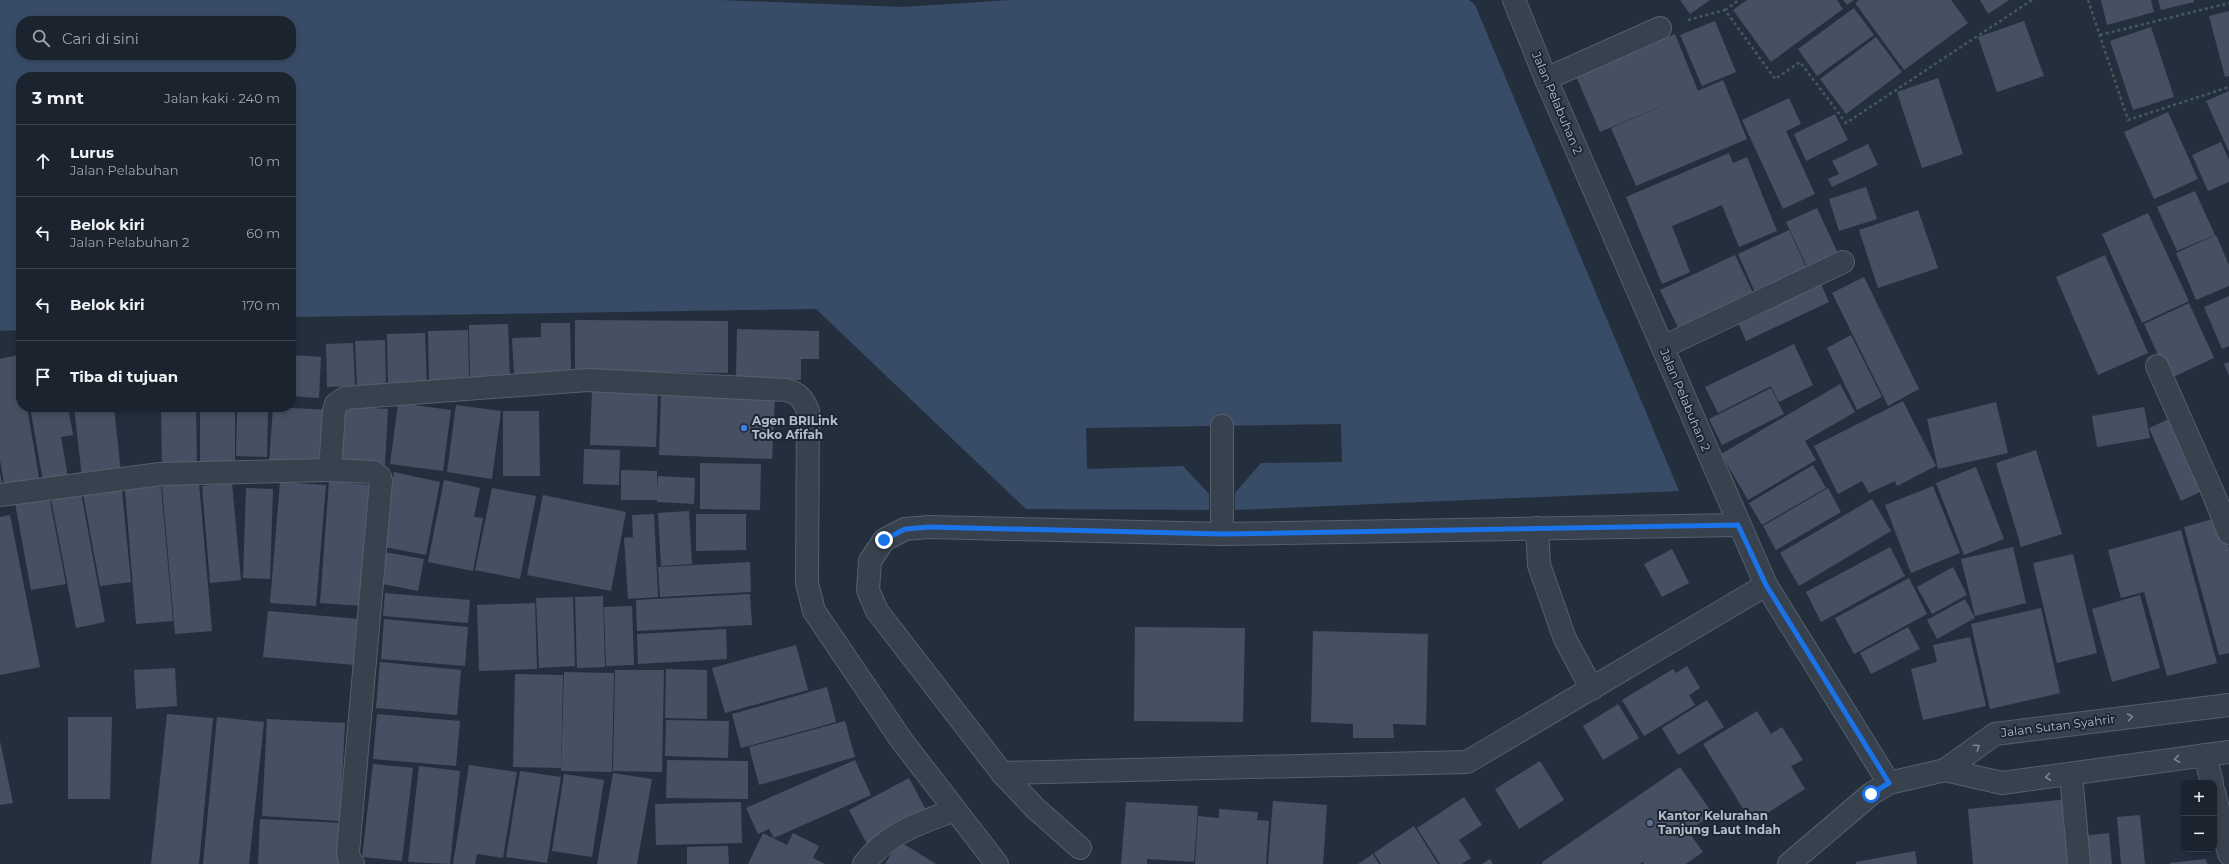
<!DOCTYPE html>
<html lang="id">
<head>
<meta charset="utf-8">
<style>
	body { margin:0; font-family:Montserrat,sans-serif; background:#242b36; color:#f1f3f6 }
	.controls { position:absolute; right:12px; bottom:12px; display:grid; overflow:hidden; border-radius:8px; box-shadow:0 2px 6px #0003 }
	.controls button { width:36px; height:36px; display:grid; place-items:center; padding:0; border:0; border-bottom:1px solid #39404a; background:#1b232e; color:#f1f3f6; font:20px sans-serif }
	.stop { position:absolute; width:12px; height:12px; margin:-9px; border:3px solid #1a73e8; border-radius:50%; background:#fff }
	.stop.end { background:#1a73e8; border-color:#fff; box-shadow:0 1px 4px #0008 }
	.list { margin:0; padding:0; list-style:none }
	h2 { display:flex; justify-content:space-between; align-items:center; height:52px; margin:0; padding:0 16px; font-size:17px }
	h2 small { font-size:13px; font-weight:400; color:#a0a4aa }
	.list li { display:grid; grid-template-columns:26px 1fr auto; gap:12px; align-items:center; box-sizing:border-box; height:72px; padding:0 16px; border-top:1px solid #39404a }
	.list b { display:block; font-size:15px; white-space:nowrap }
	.list p { margin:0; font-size:13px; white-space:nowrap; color:#a0a4aa }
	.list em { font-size:13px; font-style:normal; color:#a0a4aa }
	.icon { flex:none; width:22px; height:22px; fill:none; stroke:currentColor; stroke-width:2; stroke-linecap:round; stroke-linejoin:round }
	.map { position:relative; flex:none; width:2229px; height:864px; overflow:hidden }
	.search { position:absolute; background:#1b232e; box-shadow:0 2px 6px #0003; left:16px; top:16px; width:280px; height:44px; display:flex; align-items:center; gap:10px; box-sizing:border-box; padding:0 14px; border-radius:16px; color:#a0a4aa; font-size:15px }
	.panel { position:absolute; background:#1b232e; box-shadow:0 2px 6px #0003; left:16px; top:72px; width:280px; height:340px; border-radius:16px }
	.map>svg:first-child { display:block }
	.water { fill:#394c67; fill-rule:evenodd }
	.pier { fill:#242f3e }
	.building { fill:#455162 }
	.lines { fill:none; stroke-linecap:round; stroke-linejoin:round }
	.minor-casing { stroke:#565f6c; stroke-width:24 }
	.path { stroke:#44595c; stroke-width:2.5; stroke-dasharray:3 3; stroke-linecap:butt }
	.minor { stroke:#38414e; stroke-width:22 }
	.oneway { stroke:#7c8592 }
	.route { stroke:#1a73e8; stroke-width:5 }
	.shop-dot { fill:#3f7fe0; stroke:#1d2633; stroke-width:1.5 }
	.service-dot { fill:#5c6f8a; stroke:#1d2633; stroke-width:1.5 }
	.labels { text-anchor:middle; stroke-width:4; stroke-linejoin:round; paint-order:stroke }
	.street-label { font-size:12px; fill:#b4bcc9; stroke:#1d2633 }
	.poi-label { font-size:12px; font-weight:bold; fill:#b4bcc9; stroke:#1d2633; text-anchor:start }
</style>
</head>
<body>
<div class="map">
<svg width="2229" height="864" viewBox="0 0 2229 864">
	<rect width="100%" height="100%" fill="#242f3e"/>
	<path class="water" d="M0,0h720l183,7 107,-7h459l6,5 204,486 -444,19 -209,-1 -210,-200 -525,8v-240h-270v253l-21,1zM21,21h270v34h-270z"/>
	<path class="pier" d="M1341,424l1,38 -81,1 -26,30v17h-26v-16l-26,-28 -96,3 -1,-41z"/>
	<g class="building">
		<path d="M1680,0h30l-20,14z"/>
		<path d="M1747,0h90l6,9 -72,53 -38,-52z"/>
		<path d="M1843,0h11l-7,5z"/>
		<path d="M1859,0h92l17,23 -64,47 -49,-67z"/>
		<path d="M1980,0h29l-21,14z"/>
		<path d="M2101,0h50l3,12 -47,13z"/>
		<path d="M2158,0h36v2l-33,8z"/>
		<path d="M1854,8l20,27 -57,41 -19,-27z"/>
		<path d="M2229,11v65l-4,1 -16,-61z"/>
		<path d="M1715,21l21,51 -34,14 -22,-51z"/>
		<path d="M2024,21l20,55 -47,16 -19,-55z"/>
		<path d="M2151,27l23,70 -41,13 -23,-69z"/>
		<path d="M1675,34l23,57 -98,41 -24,-56z"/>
		<path d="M1876,37l26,35 -56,42 -26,-35z"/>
		<path d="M1938,78l25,76 -41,14 -25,-76z"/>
		<path d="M1723,80l24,59 -111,47 -25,-58z"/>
		<path d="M2229,91v61l-23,-51z"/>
		<path d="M1789,98l12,26 -15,7 29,63 -32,15 -41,-89z"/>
		<path d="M2168,112l30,67 -44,20 -30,-67z"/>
		<path d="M1835,114l13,26 -42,21 -12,-27z"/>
		<path d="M2221,142l8,18v22l-21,9 -16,-36z"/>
		<path d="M1868,144l10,21 -46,22 -4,-8 11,-5 -7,-13z"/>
		<path d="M1729,153l4,10 14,-6 30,74 -38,16 -17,-42 -50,21 18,46 -28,12 -36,-87z"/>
		<path d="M1866,187l11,32 -38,12 -10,-32z"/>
		<path d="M2195,191l20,44 -38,16 -20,-44z"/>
		<path d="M1817,208l24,52 -30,15 -25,-53z"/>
		<path d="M1918,210l20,58 -60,20 -19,-58z"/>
		<path d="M2148,213l41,88 -47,22 -40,-89z"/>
		<path d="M1789,230l21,45 -52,24 -20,-45z"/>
		<path d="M2216,235l13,30v21l-33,14 -20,-47z"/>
		<path d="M1735,255l19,40 -75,35 -19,-40z"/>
		<path d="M2105,255l43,98 -50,22 -42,-98z"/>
		<path d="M1818,277l11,25 -83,39 -11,-26z"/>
		<path d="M1864,277l55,112 -31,17 -56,-113z"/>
		<path d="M2229,296v50l-7,3 -18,-42z"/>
		<path d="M2189,303l25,55 -45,21 -25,-55z"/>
		<path d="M575,320l153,1v52l-153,-2z"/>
		<path d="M541,323h29l1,49 -57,2 -2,-36 29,-1z"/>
		<path d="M508,324l2,54 -40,2 -1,-55z"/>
		<path d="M737,329l82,2v28h-18v21l-65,-2z"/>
		<path d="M468,330l1,49 -40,2 -1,-50z"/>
		<path d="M425,333l2,54 -39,1 -1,-54z"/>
		<path d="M1851,335l31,62 -25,13 -30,-62z"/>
		<path d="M385,340l1,48 -29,1 -2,-48z"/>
		<path d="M353,343l2,43 -28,1 -1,-43z"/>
		<path d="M1794,344l19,41 -34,17 -8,-16 -53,27 -13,-26z"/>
		<path d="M18,355l3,17v35h6l13,76 -35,6 -5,-29v-101z"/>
		<path d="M291,355l30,2 -2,41 -28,-2z"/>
		<path d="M2229,362v14l-5,-12z"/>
		<path d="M1840,384l15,28 -50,29 11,19 -68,40 -27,-46z"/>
		<path d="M1771,388l13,26 -62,31 -13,-26z"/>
		<path d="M592,390l66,2 -2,55 -66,-2z"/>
		<path d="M661,395l114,4 -3,60 -113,-4z"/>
		<path d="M1903,401l33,65 -39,20 -2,-5 -26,12 -7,-12 -24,13 -24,-48z"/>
		<path d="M1996,402l12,51 -70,16 -11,-50z"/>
		<path d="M398,403l53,7 -8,61 -53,-7z"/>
		<path d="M456,405l45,6 -9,68 -45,-7z"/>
		<path d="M341,406l47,3 -3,56 -48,-3z"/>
		<path d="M30,407h38l5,28 -12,2 7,40 -25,4z"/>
		<path d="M74,407h40l7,66 -39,4z"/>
		<path d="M161,407h35l1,61h-35z"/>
		<rect x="200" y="407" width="35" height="59"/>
		<path d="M273,407l57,3 -4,58 -57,-4z"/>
		<path d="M2144,407l6,31 -53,9 -5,-31z"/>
		<path d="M503,411h36l1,65h-37z"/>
		<path d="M237,412h31l-1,45 -31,-1z"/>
		<path d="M2176,416l32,72 -27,13 -32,-73z"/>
		<path d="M584,449l36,1 -1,35 -36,-1z"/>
		<path d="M2036,450l26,84 -41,13 -25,-84z"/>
		<path d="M700,463l61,1 -1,46 -60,-1z"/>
		<path d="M1813,465l13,23 -64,37 -13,-22z"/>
		<path d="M1976,467l28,72 -40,16 -28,-72z"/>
		<path d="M621,470l36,1v19l1,-14 37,2 -1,26 -37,-2v-2h-36z"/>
		<path d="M394,472l46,10 -14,73 -47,-9z"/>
		<path d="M0,473l3,15 -3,1z"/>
		<path d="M444,480l36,8 -6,29 9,1 -10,53 -45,-9z"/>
		<path d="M329,481l43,4 -9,121 -43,-3z"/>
		<path d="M280,482l46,3 -10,121 -46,-3z"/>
		<path d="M199,483l13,148 -37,3 -13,-148z"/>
		<path d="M232,483l9,97 -31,3 -8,-97z"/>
		<path d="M161,486l12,135 -37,3 -11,-134z"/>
		<path d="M1933,486l27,67 -49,20 -26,-68z"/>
		<path d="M246,488l27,1 -3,90 -27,-1z"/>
		<path d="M492,488l44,8 -16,83 -45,-9z"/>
		<path d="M1828,488l13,24 -65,38 -13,-24z"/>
		<path d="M122,490l9,92 -31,4 -17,-92z"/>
		<path d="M81,493l24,129 -29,6 -25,-129z"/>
		<path d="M543,495l83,17 -15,79 -84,-16z"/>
		<path d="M49,496l17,88 -35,6 -16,-87z"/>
		<path d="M1872,499l19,32 -92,55 -19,-33z"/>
		<path d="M689,511l3,53 -31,2 -3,-53z"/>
		<path d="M654,514l4,83 -30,2 -4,-61 9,-1 -1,-22z"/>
		<path d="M696,514h50v36l-50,1z"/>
		<path d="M10,515l30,152 -40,8v-158z"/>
		<path d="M2220,517l9,31v105l-10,2 -35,-128z"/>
		<path d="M2181,530l36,133 -50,13 -23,-84 -23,6 -13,-48z"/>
		<path d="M1890,547l15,29 -84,46 -15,-30z"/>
		<path d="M2013,547l13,56 -51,13 -14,-57z"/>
		<path d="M1672,549l17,34 -27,14 -18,-33z"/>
		<path d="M384,552l40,7 -6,32 -40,-8z"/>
		<path d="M2073,554l24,99 -40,10 -24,-100z"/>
		<path d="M750,562l1,30 -91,5 -2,-30z"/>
		<path d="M1953,567l14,28 -35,19 -15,-27z"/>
		<path d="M1909,578l18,36 -73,40 -19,-36z"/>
		<path d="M385,593l85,7 -2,23 -85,-7z"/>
		<path d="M750,594l2,31 -115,6 -1,-31z"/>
		<path d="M2140,595l20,73 -48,14 -20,-73z"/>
		<path d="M603,596l2,71 -28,1 -2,-71z"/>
		<path d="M573,597l2,69 -36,2 -3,-70z"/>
		<path d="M1965,599l10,19 -38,21 -10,-19z"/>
		<path d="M535,603l2,66 -58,2 -2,-66z"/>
		<path d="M632,606l2,59 -28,1 -2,-59z"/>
		<path d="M2041,608l19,85 -70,16 -19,-85z"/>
		<path d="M268,611l91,8 -4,46 -92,-8z"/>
		<path d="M384,619l84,8 -3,39 -84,-7z"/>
		<path d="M1135,627l110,1 -2,94 -109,-1z"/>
		<path d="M1908,627l12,22 -49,25 -11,-21z"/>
		<path d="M726,629l1,30 -89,5 -1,-30z"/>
		<path d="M1313,631l115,3 -2,91 -33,-1 1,14h-41v-14l-42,-2z"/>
		<path d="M1970,637l16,69 -63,14 -12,-51 26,-7 -4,-17z"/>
		<path d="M796,645l12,45 -83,23 -13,-45z"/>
		<path d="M380,662l81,8 -4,45 -81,-7z"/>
		<path d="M1687,666l13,22 -11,7 6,10 -51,31 -22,-36 51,-31 3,4z"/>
		<path d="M175,668l2,38 -41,3 -2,-39z"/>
		<path d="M666,669l41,1v49l-42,-1z"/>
		<path d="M615,670h49l-2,102 -49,-1z"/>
		<path d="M564,672l50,1 -2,99 -51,-1z"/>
		<path d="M515,674l48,1 -2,93 -48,-1z"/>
		<path d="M827,687l9,35 -95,26 -9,-34z"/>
		<path d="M1707,700l17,27 -46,28 -16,-27z"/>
		<path d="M1618,704l21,34 -36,22 -20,-34z"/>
		<path d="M1757,711l14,23 11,-7 21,33 -12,6 14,23 -53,34 -49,-79z"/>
		<path d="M167,714l46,4 -14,146h-48z"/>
		<path d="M377,714l83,7 -4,45 -83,-7z"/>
		<path d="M68,717h44l-2,82h-42z"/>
		<path d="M217,717l47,5 -15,142h-46z"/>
		<path d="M267,719l78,4 -5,98 -78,-5z"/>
		<path d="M666,720l63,1 -1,37 -63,-2z"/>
		<path d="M845,721l10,36 -96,28 -10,-38z"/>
		<path d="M0,741l13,62 -13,2z"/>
		<path d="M667,760l81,1v38l-82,-1z"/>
		<path d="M855,760l16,35 -97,43 -5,-9 -11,5 -12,-26z"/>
		<path d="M1540,761l24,39 -45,29 -24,-40z"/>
		<path d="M373,764l40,4 -11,93 -40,-4z"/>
		<path d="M469,765l48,7 -14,86 -26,-4 -2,10h-22z"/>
		<path d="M419,766l41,5 -10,93 -42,-2z"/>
		<path d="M1680,767l33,47 -25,17 15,21 -17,12h-42l-1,-2 -3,2h-97l-1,-2z"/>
		<path d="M520,771l41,6 -14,86 -41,-6z"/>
		<path d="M613,773l39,6 -15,85h-40z"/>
		<path d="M564,774l40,6 -12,77 -40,-6z"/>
		<path d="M909,778l18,34 -60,32 -18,-34z"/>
		<path d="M1464,797l18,28 -23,15 12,18 -9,6h-22l-23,-36z"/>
		<path d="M2069,799l6,65h-102l-5,-55z"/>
		<path d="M1273,801l54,4 -4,59h-55z"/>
		<path d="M741,802l1,41 -86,2 -1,-41z"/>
		<path d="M1126,802l72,4 -4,56 -47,-3v5h-26z"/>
		<path d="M1219,809l39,3 -1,8 12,1 -3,43h-71l3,-48 21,2z"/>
		<path d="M2140,815l5,49h-24l-4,-47z"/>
		<path d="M260,819l84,4 -2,41h-84z"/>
		<path d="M1414,826l24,38h-57l-7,-11z"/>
		<path d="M763,833l24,12 6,-12 26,13 -6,12 12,6h-77z"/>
		<path d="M2109,833l3,31h-29l-2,-28z"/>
		<path d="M899,841l37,23h-51z"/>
		<path d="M728,846l1,18h-42v-17z"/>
		<path d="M1915,851l2,13h-61v-2z"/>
		<path d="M1373,854l6,10h-21z"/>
		<path d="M1490,859l3,5h-11z"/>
		<path d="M2206,859l1,5h-37v-1z"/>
	</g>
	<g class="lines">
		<defs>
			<g id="minor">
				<path d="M1514,0l32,79 220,506 123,198"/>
				<path d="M1546,79l114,-51"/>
				<path d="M1663,347l180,-85"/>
				<path d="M2157,366l57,129 15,38"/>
				<path d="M1222,426v108"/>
				<path d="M330,470l43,2 7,5 1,4 -33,371 2,10 3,2"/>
				<path d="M0,495l160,-21 170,-4 4,-59 2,-7 9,-6 243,-18 198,10c13,3 17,9 22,21l-1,172 7,28 88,130 95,123"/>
				<path d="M1537,528l2,37 26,74 27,50"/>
				<path d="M2205,755l7,28"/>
				<path d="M1945,770l57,13 227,-31"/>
				<path d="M1002,773l465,-11 299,-177"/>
				<path d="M2071,774l8,90"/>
				<path d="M2214,792l15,62"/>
				<path d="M1080,848l-45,-40 -33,-35 -125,-162 -9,-21 2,-29 14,-21 21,-11 24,-2 293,7 516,-9"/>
				<path d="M864,864c25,-32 54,-40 91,-54"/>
				<path d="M1789,864l82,-70 18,-11 56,-13 50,-36 234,-29"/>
			</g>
		</defs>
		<use href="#minor" class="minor-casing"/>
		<g class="path">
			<path d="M2088,0l40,120 101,-33"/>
			<path d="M1725,10l14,-10"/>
			<path d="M1688,20l37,-10 50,69 25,-17 46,61 186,-123"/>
			<path d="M2100,35l129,-32"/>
		</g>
		<use href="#minor" class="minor"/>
	</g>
	<defs><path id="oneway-chevron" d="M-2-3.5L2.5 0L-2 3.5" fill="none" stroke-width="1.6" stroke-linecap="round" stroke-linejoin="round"/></defs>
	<g class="oneway">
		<use href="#oneway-chevron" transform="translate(2130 717) rotate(-7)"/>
		<use href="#oneway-chevron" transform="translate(1977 747) rotate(-35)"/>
		<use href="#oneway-chevron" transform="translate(2177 759) rotate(172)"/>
		<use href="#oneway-chevron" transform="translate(2048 777) rotate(172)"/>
	</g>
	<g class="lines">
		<path class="route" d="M884,540l21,-11 24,-2 293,7 516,-9 28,60 123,198 -18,11"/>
	</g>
	<circle class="shop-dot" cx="744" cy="428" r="4"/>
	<circle class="service-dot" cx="1650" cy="823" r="4"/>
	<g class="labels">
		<g class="street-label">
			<text transform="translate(1557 103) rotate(67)" y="4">Jalan Pelabuhan 2</text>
			<text transform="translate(1685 400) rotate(67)" y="4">Jalan Pelabuhan 2</text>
			<text transform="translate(2058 726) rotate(-7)" y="4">Jalan Sutan Syahrir</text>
		</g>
		<g class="poi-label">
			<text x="752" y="425">Agen BRILink<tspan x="752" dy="14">Toko Afifah</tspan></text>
			<text x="1658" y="820">Kantor Kelurahan<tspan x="1658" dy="14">Tanjung Laut Indah</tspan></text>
		</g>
	</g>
</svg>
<div class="controls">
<button>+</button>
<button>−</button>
</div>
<div class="stop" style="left:1871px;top:794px"></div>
<div class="stop end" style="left:884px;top:540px"></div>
<div class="search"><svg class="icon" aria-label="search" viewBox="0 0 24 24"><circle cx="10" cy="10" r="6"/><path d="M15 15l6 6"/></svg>Cari di sini</div>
<section class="panel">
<h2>3 mnt<small>Jalan kaki · 240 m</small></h2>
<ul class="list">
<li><svg class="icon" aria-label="ahead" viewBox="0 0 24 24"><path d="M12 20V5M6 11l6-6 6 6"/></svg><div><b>Lurus</b><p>Jalan Pelabuhan</p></div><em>10 m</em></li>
<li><svg class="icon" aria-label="left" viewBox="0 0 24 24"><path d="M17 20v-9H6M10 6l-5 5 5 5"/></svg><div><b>Belok kiri</b><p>Jalan Pelabuhan 2</p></div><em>60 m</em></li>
<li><svg class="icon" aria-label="left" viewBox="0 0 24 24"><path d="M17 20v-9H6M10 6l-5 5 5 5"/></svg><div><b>Belok kiri</b></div><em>170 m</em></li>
<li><svg class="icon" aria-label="arrive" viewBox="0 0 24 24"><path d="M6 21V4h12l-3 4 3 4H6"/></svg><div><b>Tiba di tujuan</b></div></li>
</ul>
</section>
</div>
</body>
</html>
